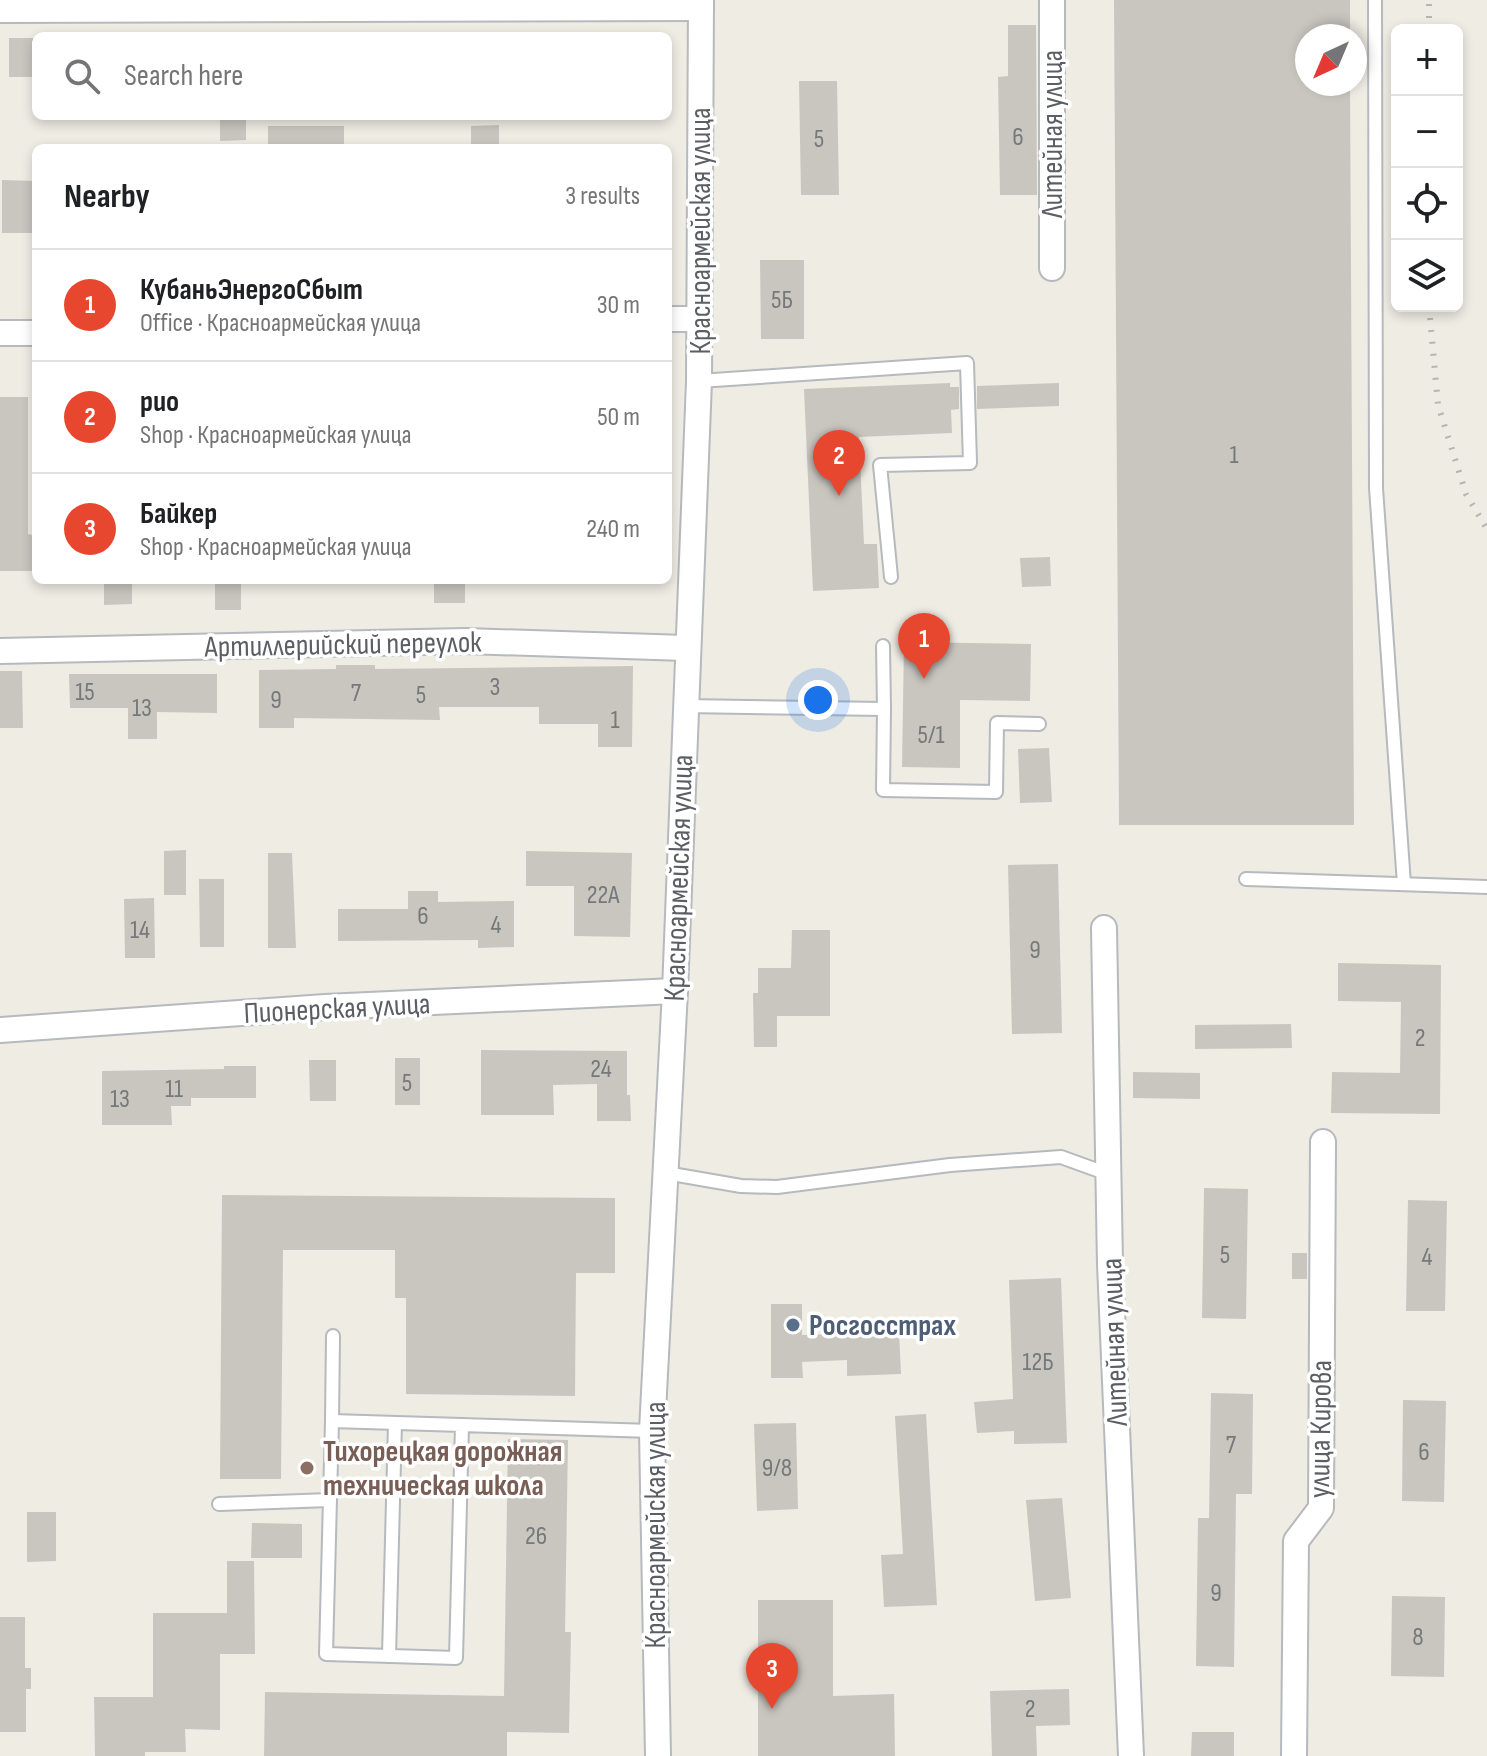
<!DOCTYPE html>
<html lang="en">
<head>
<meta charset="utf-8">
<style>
	body { margin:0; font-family:"Sofia Sans Condensed",sans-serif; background:#f6f6f6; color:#202124 }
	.controls { position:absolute; right:24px; top:24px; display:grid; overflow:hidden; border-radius:12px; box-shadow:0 4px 12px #0003 }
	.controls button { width:72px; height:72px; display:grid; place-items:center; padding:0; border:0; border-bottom:2px solid #e0e0e0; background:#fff; color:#202124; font:40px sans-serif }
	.compass { position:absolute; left:1295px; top:24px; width:72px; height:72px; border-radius:50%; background:#fff; box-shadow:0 4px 12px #0003; rotate:224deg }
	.you { position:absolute; left:818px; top:700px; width:28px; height:28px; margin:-20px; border:6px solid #fff; border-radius:50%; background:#1a73e8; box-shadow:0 0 0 12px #1a73e833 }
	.badge { display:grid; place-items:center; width:52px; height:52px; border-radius:50%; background:#e8472f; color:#fff; font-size:26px; font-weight:700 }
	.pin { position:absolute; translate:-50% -66px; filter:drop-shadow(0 2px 4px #0008) }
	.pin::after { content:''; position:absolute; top:42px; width:28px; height:24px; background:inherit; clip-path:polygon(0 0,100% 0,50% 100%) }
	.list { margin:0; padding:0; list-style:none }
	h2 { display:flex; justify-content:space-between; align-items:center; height:104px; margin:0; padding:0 32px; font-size:34px }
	h2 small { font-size:26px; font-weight:400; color:#757577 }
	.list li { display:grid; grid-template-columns:52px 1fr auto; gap:24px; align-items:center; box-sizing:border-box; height:112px; padding:0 32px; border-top:2px solid #e0e0e0 }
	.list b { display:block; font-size:30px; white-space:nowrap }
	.list p { margin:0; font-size:26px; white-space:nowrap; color:#757577 }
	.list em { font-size:26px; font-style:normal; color:#757577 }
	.icon { flex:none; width:44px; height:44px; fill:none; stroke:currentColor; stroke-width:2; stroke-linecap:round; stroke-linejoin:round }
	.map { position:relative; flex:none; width:1487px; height:1756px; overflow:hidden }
	.search { position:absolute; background:#fff; box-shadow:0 4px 12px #0003; left:32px; top:32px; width:640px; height:88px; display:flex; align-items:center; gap:20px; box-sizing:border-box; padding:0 28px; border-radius:12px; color:#757577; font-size:30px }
	.panel { position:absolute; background:#fff; box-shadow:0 4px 12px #0003; left:32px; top:144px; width:640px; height:440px; border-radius:12px }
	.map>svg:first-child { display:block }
	.building { fill:#c9c6c0 }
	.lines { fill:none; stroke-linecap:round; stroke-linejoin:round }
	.lane-casing { stroke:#b6b9bd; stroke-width:16 }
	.street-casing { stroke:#b6b9bd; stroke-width:28 }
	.lane { stroke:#fff; stroke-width:12 }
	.street { stroke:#fff; stroke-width:24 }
	.rail { stroke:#b4b5b5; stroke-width:6; stroke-dasharray:2 10; stroke-linecap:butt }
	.service-dot { fill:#5c6f8a; stroke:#fff; stroke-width:3 }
	.education-dot { fill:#8d6e63; stroke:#fff; stroke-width:3 }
	.labels { text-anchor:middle; stroke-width:7; stroke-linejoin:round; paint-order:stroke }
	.number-label { font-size:26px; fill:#76797b }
	.street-label { font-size:30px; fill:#5b5f64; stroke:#fff }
	.service-label { font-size:30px; font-weight:bold; fill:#4e5e75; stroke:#fff; text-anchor:start }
	.education-label { font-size:30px; font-weight:bold; fill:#785e54; stroke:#fff; text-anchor:start }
</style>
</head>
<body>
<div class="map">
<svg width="1487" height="1756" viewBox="0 0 1487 1756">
	<rect width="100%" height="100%" fill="#eeece3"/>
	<g class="building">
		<path d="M1114,0h236v36h-43v48h43l4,741h-235z"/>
		<path d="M1008,25h28l1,170h-37l-2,-118 10,-1z"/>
		<rect x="9" y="38" width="27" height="39"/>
		<path d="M799,81h38l2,114h-38z"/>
		<path d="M220,116h26v24l-26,1z"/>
		<path d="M499,125v23h-28v-22z"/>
		<path d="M268,126h76v22l-76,-1z"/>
		<path d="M2,180l34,1v52h-34z"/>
		<path d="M760,260h44v79h-43z"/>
		<path d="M950,383v4h9v22l-8,1 1,23 -93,4 5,107h13l2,44 -66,3 -9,-202z"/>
		<path d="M1059,383v23l-82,3v-23z"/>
		<path d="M0,397h28v137l4,1 1,36h-33z"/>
		<path d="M1050,557l1,29 -29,1 -2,-29z"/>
		<path d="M104,580h28v24l-28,1z"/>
		<rect x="215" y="580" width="26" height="30"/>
		<rect x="434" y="580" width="31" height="23"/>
		<path d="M904,642l127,2 -1,57 -70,-1v68l-58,-1z"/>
		<path d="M336,665h39v4l258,-3 -1,81h-34v-23h-59v-17h-100l1,13 -146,-2v10h-35v-58l77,-1z"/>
		<path d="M0,671h22l1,57h-23z"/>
		<path d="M69,674h148v39l-60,-1v27h-29v-31h-58z"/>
		<path d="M1049,748l3,54 -32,1 -2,-54z"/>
		<path d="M186,850v45h-22v-44z"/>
		<path d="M526,851l106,2 -2,84 -56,-1v-50h-48z"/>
		<path d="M268,853h24l4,95h-28z"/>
		<path d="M1058,864l4,169 -50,1 -4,-169z"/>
		<path d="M199,879h25v68h-24z"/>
		<path d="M408,891h30v11l76,-1v46l-36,1v-8l-140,1v-32h70z"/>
		<path d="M154,898l1,60h-30l-1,-59z"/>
		<path d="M792,930h38v86h-53v31h-23l-1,-54h5v-25h33z"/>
		<path d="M1338,963l103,2 -1,149 -109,-1 1,-41 68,1 1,-71 -63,-1z"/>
		<path d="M1291,1024l1,24 -97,1v-24z"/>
		<path d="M481,1050l146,1v44h3l1,26h-34v-37l-44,1 1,30h-73z"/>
		<rect x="395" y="1058" width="25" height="47"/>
		<path d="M309,1060h27v41h-26z"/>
		<path d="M224,1066h32v32h-65v8h-20l1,19h-70v-54l122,-2z"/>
		<path d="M1133,1072l67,1v26l-67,-1z"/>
		<path d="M1204,1188l44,1 -2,130 -44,-1z"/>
		<path d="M222,1195l393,3v75h-39l-1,123 -169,-2v-96h-11v-48h-112l-2,229h-61z"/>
		<path d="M1408,1200l39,1 -2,110h-39z"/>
		<rect x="1292" y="1253" width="15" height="26"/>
		<path d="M1061,1278l6,165 -53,1v-13l-37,2 -3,-31 39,-3 -4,-119z"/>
		<path d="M771,1304h31v31l97,-3 2,42 -54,2v-16l-45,2 1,16h-32z"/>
		<path d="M1211,1393l42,1 -1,100h-16l-2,173 -38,-1 2,-148h11z"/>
		<path d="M1403,1400l43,1 -2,101 -42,-1z"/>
		<path d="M926,1414l11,191 -53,2 -3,-52 22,-1 -8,-138z"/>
		<path d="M796,1423l2,86 -41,2 -3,-87z"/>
		<path d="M508,1439l60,1 -3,192h6l-2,101 -62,-1v24h-243l1,-64 239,4z"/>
		<path d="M1062,1498l9,100 -36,3 -9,-101z"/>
		<path d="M27,1512h29v49l-29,1z"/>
		<path d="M252,1523l50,1v34h-51z"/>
		<path d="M227,1561h27l1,93h-35v76l-35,-1 1,23h-41v4h-50l-1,-59h59v-84h74z"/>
		<path d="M1392,1596l53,1 -1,80 -53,-1z"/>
		<path d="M758,1600h75v96l61,-2 1,62h-137z"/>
		<path d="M0,1617h25v51h6v21h-5v43h-26z"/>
		<path d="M1069,1689l1,36 -34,1 1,30h-45l-2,-65z"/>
		<path d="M1192,1732h42v24h-43z"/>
	</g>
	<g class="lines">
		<defs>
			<g id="lane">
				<path d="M1375,0l1,488 28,396"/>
				<path d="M699,381l268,-18 3,100 -90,2 11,112"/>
				<path d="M883,646l1,63"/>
				<path d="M684,706l200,3 -1,81 113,2 1,-69 42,1"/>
				<path d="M1246,879l241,8"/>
				<path d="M666,1173l75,13 36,1 173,-22 111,-8 47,17"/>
				<path d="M332,1421l1,-85"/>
				<path d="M462,1425l-6,233 -130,-4 6,-233 320,10"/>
				<path d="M219,1504l111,-4"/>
				<path d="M389,1656l6,-233"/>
			</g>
			<g id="street">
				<path d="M1052,0v268"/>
				<path d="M0,10l701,-2"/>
				<path d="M668,319h31"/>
				<path d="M0,333h36"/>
				<path d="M0,651l465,-10 221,7"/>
				<path d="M1104,928l6,336 21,492"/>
				<path d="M0,1030l325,-23 350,-16"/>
				<path d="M658,1756l-6,-325 23,-440 24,-610 2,-381"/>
				<path d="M1294,1756l2,-215 25,-33 2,-366"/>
			</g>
		</defs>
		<use href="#lane" class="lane-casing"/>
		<use href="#street" class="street-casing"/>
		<use href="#lane" class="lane"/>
		<use href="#street" class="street"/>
		<g class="rail">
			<path d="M1429,30v-30"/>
			<path d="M1429,306l9,99 28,89 21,35"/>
		</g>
	</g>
	<circle class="service-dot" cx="793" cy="1325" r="8"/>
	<circle class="education-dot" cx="307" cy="1468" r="8"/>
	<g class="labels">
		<g class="number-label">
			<text x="1018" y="145">6</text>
			<text x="819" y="147">5</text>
			<text x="782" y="308">5Б</text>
			<text x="1234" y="463">1</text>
			<text x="495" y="695">3</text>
			<text x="85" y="700">15</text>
			<text x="356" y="701">7</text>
			<text x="421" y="703">5</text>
			<text x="276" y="708">9</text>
			<text x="142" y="716">13</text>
			<text x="615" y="728">1</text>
			<text x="931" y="743">5/1</text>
			<text x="603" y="903">22А</text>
			<text x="423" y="924">6</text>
			<text x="496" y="933">4</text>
			<text x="140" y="938">14</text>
			<text x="1035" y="958">9</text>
			<text x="1420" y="1046">2</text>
			<text x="601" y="1077">24</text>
			<text x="407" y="1091">5</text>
			<text x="174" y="1097">11</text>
			<text x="120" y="1107">13</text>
			<text x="1225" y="1263">5</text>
			<text x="1427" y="1265">4</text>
			<text x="1038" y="1370">12Б</text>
			<text x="1231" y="1453">7</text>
			<text x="1424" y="1460">6</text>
			<text x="777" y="1476">9/8</text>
			<text x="536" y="1544">26</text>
			<text x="1216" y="1601">9</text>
			<text x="1418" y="1645">8</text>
			<text x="1030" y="1717">2</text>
		</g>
		<g class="street-label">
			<text transform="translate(1052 134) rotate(-90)" y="10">Литейная улица</text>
			<text transform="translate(700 231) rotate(-90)" y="10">Красноармейская улица</text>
			<text transform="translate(343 644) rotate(-1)" y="10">Артиллерийский переулок</text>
			<text transform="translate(678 878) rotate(-88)" y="10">Красноармейская улица</text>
			<text transform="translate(337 1008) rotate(-3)" y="10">Пионерская улица</text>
			<text transform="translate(1114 1342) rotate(-92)" y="10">Литейная улица</text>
			<text transform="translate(1320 1429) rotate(-89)" y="10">улица Кирова</text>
			<text transform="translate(655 1525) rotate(-90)" y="10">Красноармейская улица</text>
		</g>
		<g class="service-label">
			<text x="809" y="1335">Росгосстрах</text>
		</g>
		<g class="education-label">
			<text x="323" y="1461">Тихорецкая дорожная<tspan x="323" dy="34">техническая школа</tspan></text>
		</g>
	</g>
</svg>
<div class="controls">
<button>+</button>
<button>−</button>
<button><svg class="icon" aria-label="locate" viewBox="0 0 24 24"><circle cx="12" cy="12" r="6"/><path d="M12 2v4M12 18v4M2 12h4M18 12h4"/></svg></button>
<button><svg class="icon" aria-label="layers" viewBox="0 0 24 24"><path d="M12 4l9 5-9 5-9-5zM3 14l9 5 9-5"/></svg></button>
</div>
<svg class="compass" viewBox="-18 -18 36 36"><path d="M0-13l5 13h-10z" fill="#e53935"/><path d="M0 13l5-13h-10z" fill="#757577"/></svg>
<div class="you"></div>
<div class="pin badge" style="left:924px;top:679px">1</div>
<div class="pin badge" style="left:839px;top:496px">2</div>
<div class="pin badge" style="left:772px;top:1709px">3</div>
<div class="search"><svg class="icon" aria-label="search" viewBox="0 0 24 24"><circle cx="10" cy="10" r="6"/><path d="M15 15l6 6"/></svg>Search here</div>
<section class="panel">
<h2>Nearby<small>3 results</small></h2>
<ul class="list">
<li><span class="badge">1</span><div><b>КубаньЭнергоСбыт</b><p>Office · Красноармейская улица</p></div><em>30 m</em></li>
<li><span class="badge">2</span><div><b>рио</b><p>Shop · Красноармейская улица</p></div><em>50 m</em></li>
<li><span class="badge">3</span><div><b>Байкер</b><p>Shop · Красноармейская улица</p></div><em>240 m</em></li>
</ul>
</section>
</div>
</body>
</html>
